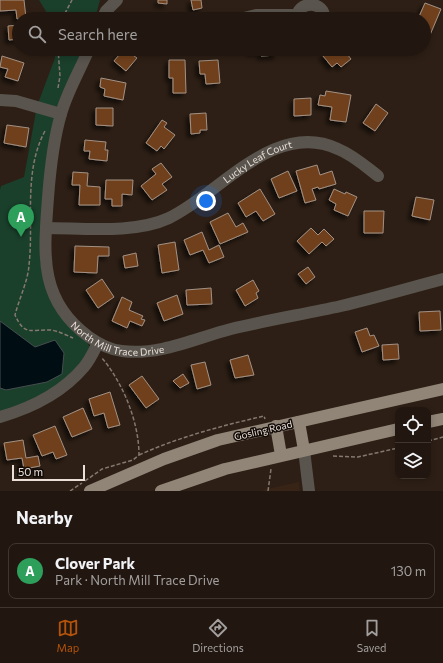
<!DOCTYPE html>
<html lang="en">
<head>
<meta charset="utf-8">
<style>
	body { margin:0; font-family:Commissioner,sans-serif; background:#2a2019; color:#f1f3f6 }
	.controls { position:absolute; right:12px; bottom:12px; display:grid; overflow:hidden; border-radius:8px; box-shadow:0 2px 6px #0003 }
	.controls button { width:36px; height:36px; display:grid; place-items:center; padding:0; border:0; border-bottom:1px solid #3f3630; background:#221710; color:#f1f3f6; font:20px sans-serif }
	.scale { position:absolute; left:12px; bottom:10px; width:73px; box-sizing:border-box; padding-left:4px; border:2px solid #eae0d9; border-top:0; font-size:11px; line-height:14px; white-space:nowrap; color:#eae0d9; -webkit-text-stroke:3px #110a06; paint-order:stroke }
	.you { position:absolute; left:206px; top:201px; width:14px; height:14px; margin:-10px; border:3px solid #fff; border-radius:50%; background:#1a73e8; box-shadow:0 0 0 6px #1a73e833 }
	.badge { display:grid; place-items:center; width:26px; height:26px; border-radius:50%; background:#b45309; color:#fff; font-size:13px; font-weight:700 }
	.pin { position:absolute; translate:-50% -33px; filter:drop-shadow(0 1px 2px #0008) }
	.pin::after { content:''; position:absolute; top:21px; width:14px; height:12px; background:inherit; clip-path:polygon(0 0,100% 0,50% 100%) }
	.list { margin:0; padding:0; list-style:none }
	h2 { display:flex; justify-content:space-between; align-items:center; height:52px; margin:0; padding:0 16px; font-size:17px }
	h2 small { font-size:13px; font-weight:400; color:#a29f9f }
	.list li { display:grid; grid-template-columns:26px 1fr auto; gap:12px; align-items:center; box-sizing:border-box; height:56px; margin:0 8px 8px; padding:0 8px; border:1px solid #3f3630; border-radius:8px }
	.list b { display:block; font-size:15px; white-space:nowrap }
	.list p { margin:0; font-size:13px; white-space:nowrap; color:#a29f9f }
	.list em { font-size:13px; font-style:normal; color:#a29f9f }
	.icon { flex:none; width:22px; height:22px; fill:none; stroke:currentColor; stroke-width:2; stroke-linecap:round; stroke-linejoin:round }
	.map { position:relative; flex:none; width:443px; height:491px; overflow:hidden }
	.search { position:absolute; background:#221710; box-shadow:0 2px 6px #0003; left:12px; right:12px; top:12px; height:44px; display:flex; align-items:center; gap:10px; box-sizing:border-box; padding:0 14px; border-radius:22px; color:#a29f9f; font-size:15px }
	.sheet { height:116px; background:#221710 }
	nav { display:flex; justify-content:space-around; align-items:center; box-sizing:border-box; height:56px; border-top:1px solid #3f3630; background:#221710; font-size:11px; color:#a29f9f }
	nav a { display:grid; justify-items:center; gap:2px }
	nav .on { color:#b45309 }
	.map>svg:first-child { display:block }
	.built { fill:#382416 }
	.green { fill:#1a3f2b }
	.water { fill:#000e13; stroke:#464d4e }
	.building { fill:#6f411b; stroke:#a39185; filter:url(#shadow) }
	.lines { fill:none; stroke-linecap:round; stroke-linejoin:round }
	.path { stroke:#84786f; stroke-width:1.5; stroke-dasharray:4 2; stroke-linecap:butt }
	.minor { stroke:#59544d; stroke-width:12 }
	.major { stroke:#908577; stroke-width:12 }
	.labels { text-anchor:middle; stroke-width:3; stroke-linejoin:round; paint-order:stroke }
	.street-label { font-size:10px; fill:#eae0d9; stroke:#110a06 }
</style>
</head>
<body>
<div class="map">
<svg width="443" height="491" viewBox="0 0 443 491">
	<defs>
		<filter id="shadow"><feDropShadow dx="-3.5" dy="3.5" stdDeviation="2" flood-color="#0009"/></filter>
	</defs>
	<rect width="100%" height="100%" fill="#2d1f15"/>
	<path class="built" d="M299,482l1,9h-37v-1z"/>
	<g class="green">
		<path d="M39,0h61l-5,19h-47l-1,-6z"/>
		<path d="M54,49h29l-13,29 -29,185 50,86c-19,37 -56,48 -91,65v-224l1,-4 23,-9 13,-71 18,-48z"/>
	</g>
	<path class="water" d="M0,321l35,26 20,-7 9,13 -2,21 -15,8 -41,8 -6,-2z"/>
	<g class="building">
		<path d="M0,0h24l2,18 -9,1 -1,-9 -16,1z"/>
		<path d="M158,0h9v4l-9,-1z"/>
		<path d="M191,0h10l1,8 -9,2z"/>
		<path d="M425,3l16,6 -11,26 -6,-3v-13h-6z"/>
		<path d="M19,25v14l-10,1 -1,-14z"/>
		<path d="M124,49l13,9 -11,13 -12,-10z"/>
		<path d="M250,49h26l1,6 -16,1v-5l-11,1z"/>
		<path d="M331,49h12l8,10 -10,8 -4,-4 -5,4 -9,-11z"/>
		<path d="M2,56l22,7 -6,18 -13,-4 3,-8 -8,-2z"/>
		<path d="M169,60h16l1,33h-13v-15h-4z"/>
		<path d="M218,60l2,23 -14,1 -1,-10h-5l-1,-13z"/>
		<path d="M101,78l25,5 -3,17 -19,-4 1,-7 -5,-2z"/>
		<path d="M326,91l25,4 -5,27 -16,-2 2,-13 -14,-2 2,-10 5,1z"/>
		<path d="M311,98v17l-17,1v-17z"/>
		<path d="M376,104l12,9 -13,18 -12,-8z"/>
		<path d="M96,108h17v18l-17,-1z"/>
		<path d="M206,113l1,17h-7v3l-9,1 -1,-20z"/>
		<path d="M162,120l5,3 -3,4 11,8 -11,14 -3,-3 -4,5 -11,-8z"/>
		<path d="M7,125l22,3 -3,19 -22,-4z"/>
		<path d="M85,140l21,2 -1,8h3l-1,11 -18,-2 1,-8h-6z"/>
		<path d="M161,163l11,14 -10,7 5,6 -15,10 -11,-14 15,-12 -4,-5z"/>
		<path d="M317,165l3,10 12,-4 4,13 -17,5 -1,-2 -6,2 4,11 -11,3 -9,-32z"/>
		<path d="M288,171l9,20 -18,7 -8,-19z"/>
		<path d="M73,172l15,1 -1,13 13,1v18h-21l1,-20h-8z"/>
		<path d="M106,180h27l-1,15 -10,-1v12h-10v-7h-7z"/>
		<path d="M260,189l15,25 -12,7 -7,-10 -10,6 -8,-14z"/>
		<path d="M334,189l11,5 1,-2 11,5 -9,19 -14,-6 2,-6 -7,-4z"/>
		<path d="M416,197l18,3 -4,20 -18,-4z"/>
		<path d="M364,211h20l-1,22h-19z"/>
		<path d="M228,213l8,14 7,-4 5,9 -28,12 -10,-22z"/>
		<path d="M311,228l7,7 6,-6 10,10 -8,7 -4,-4 -13,12 -12,-13z"/>
		<path d="M202,232l7,18 10,-5 5,12 -15,6 -6,-13 -13,5 -6,-15z"/>
		<path d="M175,242l4,28 -17,3 -4,-28z"/>
		<path d="M75,246l34,1v9h-11l-1,17 -23,-1z"/>
		<path d="M136,253l2,13 -13,2 -2,-12z"/>
		<path d="M308,267l7,10 -9,7 -8,-10z"/>
		<path d="M102,279l12,18 -16,11 -12,-18z"/>
		<path d="M253,280l6,11 -3,2 2,5 -13,8 -9,-16z"/>
		<path d="M211,288l1,16 -25,1 -1,-15z"/>
		<path d="M177,295l6,19 -19,7 -7,-18z"/>
		<path d="M122,297l10,5 -3,8 14,6 -2,3 4,1 -3,6 -12,-5 -3,7 -15,-7z"/>
		<path d="M440,311l1,19 -21,1 -1,-19z"/>
		<path d="M367,328l3,8 4,-1 5,11 -17,6 -7,-20z"/>
		<path d="M398,344l1,15 -16,1 -1,-15z"/>
		<path d="M248,355l6,20 -19,3 -5,-18z"/>
		<path d="M205,362l6,23 -14,4 -6,-24z"/>
		<path d="M183,374l6,9 -9,5 -7,-7z"/>
		<path d="M142,376l17,23 -13,9 -17,-23z"/>
		<path d="M110,392l10,33 -12,3 -4,-15 -10,3 -5,-17z"/>
		<path d="M83,408l9,21 -20,8 -9,-20z"/>
		<path d="M55,426l12,29 -11,4 -3,-7 -11,4 -9,-21z"/>
		<path d="M23,440l3,18 12,-2 2,10 -16,3 -2,-11 -15,2 -3,-17z"/>
	</g>
	<g class="lines">
		<g class="path">
			<path d="M62,19l10,-19"/>
			<path d="M58,88l2,-12 -2,-27"/>
			<path d="M45,131c-22,41 -11,90 -16,134 -1,16 -10,34 -14,50 10,22 16,14 36,15 7,1 15,5 22,8"/>
			<path d="M428,441l15,-4"/>
			<path d="M139,455c40,-18 82,-29 125,-39l1,3"/>
			<path d="M333,456l25,1 40,-9"/>
			<path d="M85,481l17,-12 31,-9 6,-5c0,-33 -16,-72 -37,-97"/>
			<path d="M70,491l12,-8"/>
			<path d="M268,491l3,-22"/>
		</g>
		<g class="minor">
			<path d="M102,19l4,-8 11,-11"/>
			<path d="M240,19l16,-4h41"/>
			<path d="M297,19c-1,-19 29,-19 27,0"/>
			<path id="s1" d="M89,49c-9,21 -22,43 -28,65 -8,27 -11,57 -13,84 -4,55 -10,102 41,139 10,7 21,13 33,14 37,5 74,-13 109,-22 37,-9 74,-15 110,-23 34,-8 68,-18 102,-27"/>
			<path d="M0,100l16,1 45,13"/>
			<path id="s2" d="M46,228c37,0 89,6 123,-10 51,-24 105,-99 169,-69 15,6 27,17 40,27"/>
			<path d="M0,417c31,-9 63,-25 84,-50 6,-7 10,-16 14,-24"/>
			<path d="M304,450l5,41"/>
		</g>
		<g class="major">
			<path d="M299,422l5,28"/>
			<path d="M428,422l15,-3"/>
			<path d="M276,426l5,29"/>
			<path d="M90,491l74,-32 54,-19 225,-51"/>
			<path d="M161,491l64,-22 173,-40"/>
		</g>
	</g>
	<g class="labels">
		<g class="street-label">
			<text dy="4" stroke="none"><textPath href="#s2" startOffset="230">Lucky Leaf Court</textPath></text>
			<text dy="4" stroke="none"><textPath href="#s1" startOffset="338">North Mill Trace Drive</textPath></text>
			<text transform="translate(263 430) rotate(-13)" y="4">Gosling Road</text>
		</g>
	</g>
</svg>
<div class="controls">
<button><svg class="icon" aria-label="locate" viewBox="0 0 24 24"><circle cx="12" cy="12" r="6"/><path d="M12 2v4M12 18v4M2 12h4M18 12h4"/></svg></button>
<button><svg class="icon" aria-label="layers" viewBox="0 0 24 24"><path d="M12 4l9 5-9 5-9-5zM3 14l9 5 9-5"/></svg></button>
</div>
<div class="scale">50 m</div>
<div class="you"></div>
<div class="pin badge" style="left:21px;top:237px;background:#2e9e5b">A</div>
<div class="search"><svg class="icon" aria-label="search" viewBox="0 0 24 24"><circle cx="10" cy="10" r="6"/><path d="M15 15l6 6"/></svg>Search here</div>
</div>
<section class="sheet">
<h2>Nearby<small></small></h2>
<ul class="list">
<li><span class="badge" style="background:#2e9e5b">A</span><div><b>Clover Park</b><p>Park · North Mill Trace Drive</p></div><em>130 m</em></li>
</ul>
</section>
<nav>
<a class="on"><svg class="icon" aria-label="map" viewBox="0 0 24 24"><path d="M3 6l6-2 6 2 6-2v14l-6 2-6-2-6 2zM9 4v14M15 6v14"/></svg>Map</a>
<a><svg class="icon" aria-label="directions" viewBox="0 0 24 24"><path d="M12 3l9 9-9 9-9-9zM9 14v-3h6M13 9l2 2-2 2"/></svg>Directions</a>
<a><svg class="icon" aria-label="saved" viewBox="0 0 24 24"><path d="M7 4h10v16l-5-4-5 4z"/></svg>Saved</a>
</nav>
</body>
</html>
